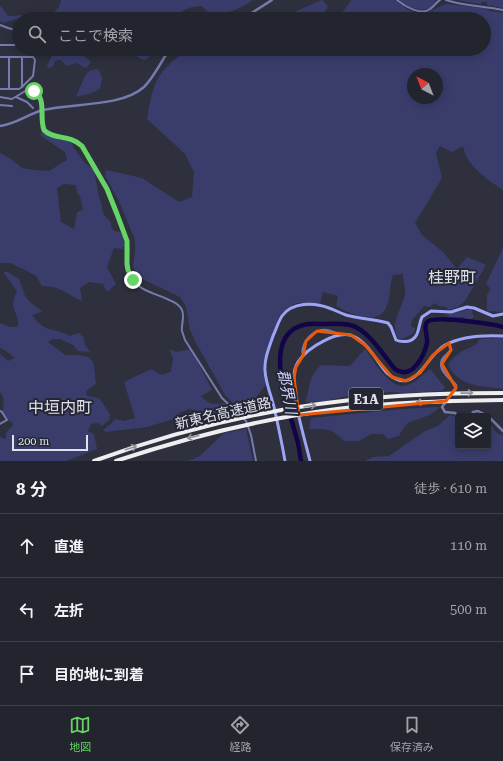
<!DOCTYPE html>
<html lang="ja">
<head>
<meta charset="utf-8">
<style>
	body { margin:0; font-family:"Roboto Serif","Noto Sans JP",serif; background:#2a2c36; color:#f1f3f6 }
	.controls { position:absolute; right:12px; bottom:12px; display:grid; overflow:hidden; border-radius:4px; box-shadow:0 2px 10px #0003 }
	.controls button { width:36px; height:36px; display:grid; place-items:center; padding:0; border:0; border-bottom:1px solid #3f414a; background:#22242e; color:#f1f3f6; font:20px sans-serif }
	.compass { position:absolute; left:407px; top:68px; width:36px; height:36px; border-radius:50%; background:#22242e; box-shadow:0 2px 10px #0003; rotate:318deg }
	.scale { position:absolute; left:12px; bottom:10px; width:76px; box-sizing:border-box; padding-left:4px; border:2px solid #dfe0ea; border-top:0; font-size:11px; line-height:14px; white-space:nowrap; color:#dfe0ea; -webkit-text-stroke:3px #242634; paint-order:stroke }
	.stop { position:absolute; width:12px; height:12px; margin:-9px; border:3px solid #66d466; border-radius:50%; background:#fff }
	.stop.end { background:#66d466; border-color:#fff; box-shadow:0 1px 4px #0008 }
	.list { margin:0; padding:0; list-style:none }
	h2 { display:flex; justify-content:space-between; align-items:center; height:52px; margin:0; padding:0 16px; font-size:17px }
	h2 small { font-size:13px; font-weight:400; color:#a2a4aa }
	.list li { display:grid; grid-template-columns:26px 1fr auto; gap:12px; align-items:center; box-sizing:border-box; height:64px; padding:0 16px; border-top:1px solid #3f414a }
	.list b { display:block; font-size:15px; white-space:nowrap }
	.list em { font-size:13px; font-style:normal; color:#a2a4aa }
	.icon { flex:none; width:22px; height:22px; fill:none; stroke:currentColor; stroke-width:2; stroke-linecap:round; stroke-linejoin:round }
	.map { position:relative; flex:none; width:503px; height:461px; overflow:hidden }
	.search { position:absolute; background:#22242e; box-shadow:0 2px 10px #0003; left:12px; right:12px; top:12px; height:44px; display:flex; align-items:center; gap:10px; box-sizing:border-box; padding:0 14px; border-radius:22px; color:#a2a4aa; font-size:15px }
	.sheet { height:244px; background:#22242e }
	nav { display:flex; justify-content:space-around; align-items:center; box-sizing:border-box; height:56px; border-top:1px solid #3f414a; background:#22242e; font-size:11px; color:#a2a4aa }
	nav a { display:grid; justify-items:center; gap:2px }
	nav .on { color:#66d466 }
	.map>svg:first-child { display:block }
	.green { fill:#3a3d6b; fill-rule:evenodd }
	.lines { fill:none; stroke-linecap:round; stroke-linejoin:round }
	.river { stroke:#13044a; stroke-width:4.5 }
	.minor { stroke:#767baf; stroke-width:2 }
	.tertiary { stroke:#767baf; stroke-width:2.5 }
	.secondary { stroke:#9da4f6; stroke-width:3 }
	.motorway { stroke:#eee; stroke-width:4 }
	.oneway { stroke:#93949a }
	.route { stroke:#66d466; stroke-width:5 }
	.marked { fill:none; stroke:#e8590c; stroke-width:3; stroke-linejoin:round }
	.labels { text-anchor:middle; stroke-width:4; stroke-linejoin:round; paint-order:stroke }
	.shield { fill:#242634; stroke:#a7a8b3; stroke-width:1 }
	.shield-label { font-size:13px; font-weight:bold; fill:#dfe0ea }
	.street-label { font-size:14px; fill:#dfe0ea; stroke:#242634 }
	.water-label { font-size:15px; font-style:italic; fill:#d0d5ff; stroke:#242634 }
	.quarter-label { font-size:16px; fill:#dfe0ea; stroke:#242634 }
</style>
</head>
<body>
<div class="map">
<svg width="503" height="461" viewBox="0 0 503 461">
	<rect width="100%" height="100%" fill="#2e303e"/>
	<g class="green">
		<path d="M61,0h192c-15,10 -24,14 -43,14l-8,-8c-11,0 -22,4 -29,13l-154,-1c-5,3 -10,2 -15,5l-4,-2v-16l8,11 16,-1 24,3 11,-11z"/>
		<path d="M322,0l6,6 -7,13h-43z"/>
		<path d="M352,0h42l14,10 9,3h9l20,-9 37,4 7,3 13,2v177c-16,-11 -36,-23 -40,-44l-11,6 -12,-6 -4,7 6,25 -27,45 7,12 21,17 14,17 10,-12 19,8 -21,36 -7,6 -10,3 -1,-3 -8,-1 -5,-3 -4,4 -6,-1 -12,14 -1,7 4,1 -1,5 -9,5 -5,1c-13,-12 3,-32 5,-45 1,-6 -2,-14 -2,-20l-10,1c-4,10 -2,23 -7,33 -8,18 -38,5 -50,-2l2,-10 -15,-4 -3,11h-24l-9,5 -8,8 -15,43 -1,11 3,14 -16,22 -12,2 -13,-13 -30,-54 -5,-11 -4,-23 -6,-10 -42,-20 -5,-11 2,-15v-11l-16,-39 -14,-25 1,-6 36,8 37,24 13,-5 2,-25 -9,-18 -38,-35c2,-10 3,-21 7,-31 5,-17 22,-31 36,-39h294v-30h-142l1,-8zM413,74h24v24h-24z"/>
		<path d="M399,0h37c-2,2 -3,6 -6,8 -9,5 -24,-2 -31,-8z"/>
		<path d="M457,0h46v8l-16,-3v-3h-6v2z"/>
		<path d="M127,49h29l-10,11 -5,-1z"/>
		<path d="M56,51c14,-1 25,1 35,11l-5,6 -10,-5 -9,3 -6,-6 -6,1 -2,5 -4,2 -2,-2 4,-9z"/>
		<path d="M98,69l4,9 -2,11 -8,4 -16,4 9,-21 6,-6z"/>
		<path d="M42,132c7,8 20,6 30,11l1,4 12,16 9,7 5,27 3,8v5l2,5 7,7v4l3,5 6,1 3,5 1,9 -2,3 -8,-1 -7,19 9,17 -9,8 -4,-8 -14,-2 -9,6 2,13c-17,-7 -20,-15 -40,-15l-6,-10 -9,-5 -17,-8h-10v-110l11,6 11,9 13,2 14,1 18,-11 -2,-8 -25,-17zM64,184l12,1 1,8 3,3 3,14 -6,2 -3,17 -13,-7 -4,-34z"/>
		<path d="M503,248v64l-16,-1v-16l4,-6 -5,-5z"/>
		<path d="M6,271l13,8c3,7 4,15 9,21 4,5 11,7 14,12l-10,3c12,18 21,12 38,21l9,-3 5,5 1,7 5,7 -12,-1 -5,-6 -13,-6h-7l-5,3 17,13h13l10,2 5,5 1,5 2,17 -10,7 1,5 12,2 11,16 -1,6 -7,6 -4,-3 -7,1 -3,7 6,3 3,15 -31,12h-66v-24l6,2v-6l7,-8 -1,-3 -3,-1 -6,-9c0,-9 3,-12 -3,-20v-38l8,7 7,-3 -9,-7 -6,-3v-25c6,2 12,6 18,3 2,-7 -5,-15 -5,-22 0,-5 2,-9 4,-13l-13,-18z"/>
		<path d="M471,309l3,8 -3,2 -6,1 -1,-3h-14l-5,-2z"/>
		<path d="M503,338v51c-23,-3 -43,-2 -55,-24 7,-12 17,-15 29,-21l2,-5z"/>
		<path d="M169,349l7,3 15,-3 21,41 -11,6c7,8 12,9 23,7l4,5 -6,7 -33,-6 -10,4 -2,5 -30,9 -42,5 -1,-3 7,-5 4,-5 9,2 11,-3 -11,-36 27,-13 11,6 9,-3 2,-14z"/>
		<path d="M365,349c8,11 23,38 39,37 9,-1 19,-11 26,-17 6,6 9,12 15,18l-3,4 -38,2 -14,-1 -43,4 -21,5 -21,1c7,-17 1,-22 16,-37l29,1z"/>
		<path d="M439,407c-2,2 -4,5 -7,6 -15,10 -23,2 -33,23l-11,3 -5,-5h-12l-12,7h-15c-13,-13 -16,-12 -35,-12l2,-11 91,-9z"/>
		<path d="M450,415l8,1v30h30v-24l9,11 6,3v25h-138l8,-4 16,-1 36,-25 13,-5z"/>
		<path d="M246,429l7,32h-65l12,-5 24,-23z"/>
	</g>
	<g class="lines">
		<path class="river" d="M301,461c-1,-6 -2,-12 -3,-18 -8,-33 -46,-123 21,-119 10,0 21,-1 31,1 18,4 33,30 45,44 17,12 29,-13 32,-26 1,-7 -4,-17 0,-21 6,-7 66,2 76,5"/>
		<g class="minor">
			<path d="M397,0c7,6 24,16 33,9 4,-2 6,-7 10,-9"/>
			<path d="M446,0c18,6 38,6 57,10"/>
			<path d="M0,25l8,3 11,3"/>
			<path d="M0,45h19"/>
			<path d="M16,45l3,-8"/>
			<path d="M0,57h33l2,3 -2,16 -11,11 -3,2h-19"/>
			<path d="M9,57v32"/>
			<path d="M22,57v30"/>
			<path d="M0,97l12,2 15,-9 9,2c12,11 1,28 9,39 5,6 16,5 23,7 6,1 10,4 14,8 18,29 35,60 45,93 4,13 -3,26 4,39 10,17 44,18 51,32 3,7 -1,14 0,21 1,3 2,6 3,9l37,58 24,23 5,14 5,26"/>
			<path d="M16,97l11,5 6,6"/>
			<path d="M0,105l12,1"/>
			<path d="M303,356c-3,-11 7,-24 18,-26 7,-1 13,2 19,5"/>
			<path d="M0,411l2,1 5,8 -7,4"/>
		</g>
		<g class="tertiary">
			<path d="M242,19l30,-19"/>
			<path d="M0,126c16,-2 28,-12 43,-16 29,-7 79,-3 101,-23 11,-11 17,-26 26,-38"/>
			<path d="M449,343l2,7c-2,3 -7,6 -9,10 -4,11 8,18 14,25v3l-14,19 3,5 10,1 3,3"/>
			<path d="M471,416l2,-4 5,-1 10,5"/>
			<path d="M488,416l15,15"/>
		</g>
		<g class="secondary">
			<path d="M285,461c-3,-18 -7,-36 -11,-54 -3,-12 -8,-23 -9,-36 -1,-12 4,-23 8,-35 3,-6 5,-14 9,-20 10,-14 32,-14 47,-8 6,2 11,5 17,7 14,4 28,4 42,8l3,4 5,13c4,2 8,2 13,1 11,-3 9,-16 13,-24l9,-6 20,1 16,-5 7,1 19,8 10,-2"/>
			<path d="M310,461c-6,-25 -17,-59 -16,-84 0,-5 1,-10 4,-15 9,-14 41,-34 57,-25 14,7 22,25 32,36 29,25 38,-17 58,-28 17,-9 39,-10 58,-9"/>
		</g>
		<g class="motorway">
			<path d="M94,461c93,-34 192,-57 291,-64 39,-3 79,-4 118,-4"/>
			<path d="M116,461c72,-24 145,-42 221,-52 55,-7 110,-8 166,-9"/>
		</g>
	</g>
	<defs><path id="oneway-shaft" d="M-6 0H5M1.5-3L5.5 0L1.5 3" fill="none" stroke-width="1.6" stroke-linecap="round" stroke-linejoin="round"/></defs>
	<g class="oneway">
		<use href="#oneway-shaft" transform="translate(467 393) rotate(-1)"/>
		<use href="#oneway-shaft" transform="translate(422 402) rotate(177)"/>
		<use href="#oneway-shaft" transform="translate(310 406) rotate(-8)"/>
		<use href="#oneway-shaft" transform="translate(193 437) rotate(166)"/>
		<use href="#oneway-shaft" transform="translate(131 448) rotate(-18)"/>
	</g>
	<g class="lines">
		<path class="route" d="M34,91c13,8 5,26 10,39 9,10 25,4 38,16l25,43 10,25 10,27v23l1,6 5,10"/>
	</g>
	<path class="marked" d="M317,331l34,4 14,10 27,32 14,4 14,-8 13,-18 16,-12 2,7 -9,14 14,24 -10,13 -147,14 -5,-37 2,-11 7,-11 3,-15z"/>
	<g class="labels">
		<rect class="shield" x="349" y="388" width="34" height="22" rx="3"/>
		<g class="shield-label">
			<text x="366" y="404">E1A</text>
		</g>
		<g class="street-label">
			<text transform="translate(223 413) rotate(-13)" y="5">新東名高速道路</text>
		</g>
		<g class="water-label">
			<text transform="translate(287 392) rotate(79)" y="5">郡界川</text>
		</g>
		<g class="quarter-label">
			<text x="452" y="283">桂野町</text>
			<text x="60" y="413">中垣内町</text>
		</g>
	</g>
</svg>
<div class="controls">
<button><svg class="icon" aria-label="layers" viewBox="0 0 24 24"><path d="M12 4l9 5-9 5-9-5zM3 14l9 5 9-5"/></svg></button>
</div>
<svg class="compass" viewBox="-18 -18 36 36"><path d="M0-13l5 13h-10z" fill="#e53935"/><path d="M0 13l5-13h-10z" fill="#a2a4aa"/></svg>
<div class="scale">200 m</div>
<div class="stop" style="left:34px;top:91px"></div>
<div class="stop end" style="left:133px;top:280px"></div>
<div class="search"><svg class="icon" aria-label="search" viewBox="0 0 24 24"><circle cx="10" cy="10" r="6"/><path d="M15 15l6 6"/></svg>ここで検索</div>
</div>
<section class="sheet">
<h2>8 分<small>徒歩 · 610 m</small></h2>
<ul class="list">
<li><svg class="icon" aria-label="ahead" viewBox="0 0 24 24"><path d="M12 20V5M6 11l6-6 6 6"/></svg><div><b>直進</b></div><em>110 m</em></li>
<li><svg class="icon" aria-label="left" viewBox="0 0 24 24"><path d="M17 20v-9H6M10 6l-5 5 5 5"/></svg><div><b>左折</b></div><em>500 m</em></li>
<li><svg class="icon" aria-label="arrive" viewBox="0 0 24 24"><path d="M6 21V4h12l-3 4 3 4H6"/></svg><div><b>目的地に到着</b></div></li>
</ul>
</section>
<nav>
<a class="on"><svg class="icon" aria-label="map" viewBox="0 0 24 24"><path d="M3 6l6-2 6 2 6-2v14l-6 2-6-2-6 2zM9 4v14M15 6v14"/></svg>地図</a>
<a><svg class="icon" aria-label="directions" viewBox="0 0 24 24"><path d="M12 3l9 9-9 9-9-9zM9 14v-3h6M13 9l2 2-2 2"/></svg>経路</a>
<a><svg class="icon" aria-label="saved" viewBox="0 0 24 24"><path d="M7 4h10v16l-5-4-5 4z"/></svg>保存済み</a>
</nav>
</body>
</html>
